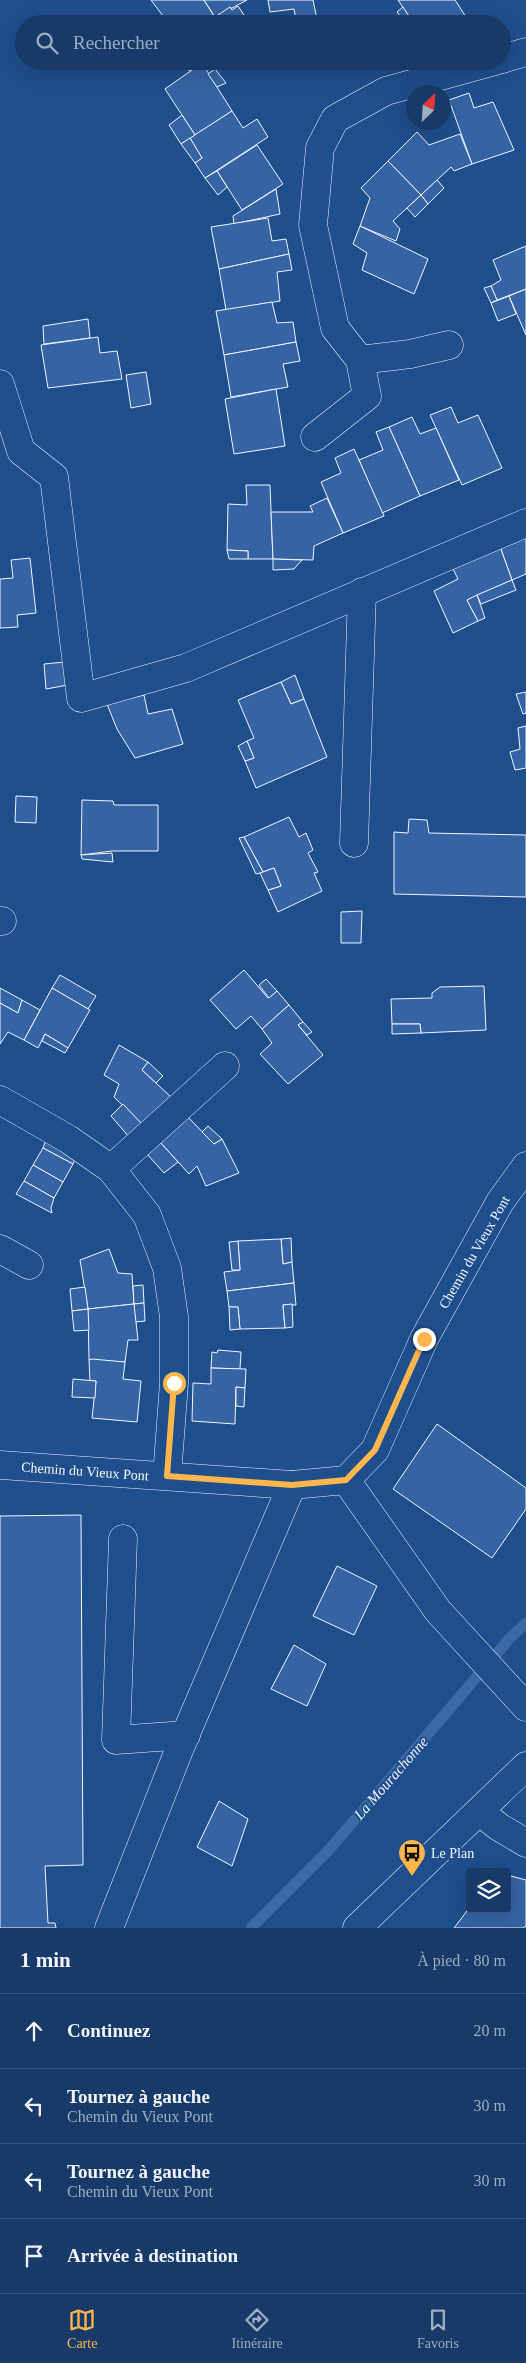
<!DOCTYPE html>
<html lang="fr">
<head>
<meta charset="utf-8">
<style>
	body { margin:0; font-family:"Times New Roman",serif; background:#20416f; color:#f1f3f6 }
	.controls { position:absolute; right:15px; bottom:15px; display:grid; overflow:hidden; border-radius:5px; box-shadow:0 5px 20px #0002 }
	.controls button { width:45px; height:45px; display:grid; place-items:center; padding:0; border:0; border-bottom:1px solid #36547d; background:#173a69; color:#f1f3f6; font:25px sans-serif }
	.compass { position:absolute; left:406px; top:85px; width:45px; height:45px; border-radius:50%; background:#173a69; box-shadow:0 5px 20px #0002; rotate:25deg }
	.stop { position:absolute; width:15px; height:15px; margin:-11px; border:4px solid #ffb74d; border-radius:50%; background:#fff }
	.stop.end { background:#ffb74d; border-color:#fff; box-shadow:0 1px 5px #0008 }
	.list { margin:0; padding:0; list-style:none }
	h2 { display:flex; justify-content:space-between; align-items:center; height:65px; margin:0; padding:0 20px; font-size:21px }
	h2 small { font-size:16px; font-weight:400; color:#9eadc0 }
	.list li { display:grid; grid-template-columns:32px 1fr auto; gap:15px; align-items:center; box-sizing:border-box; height:75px; padding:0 20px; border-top:1px solid #36547d }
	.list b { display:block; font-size:19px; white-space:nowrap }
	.list p { margin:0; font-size:16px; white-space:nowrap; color:#9eadc0 }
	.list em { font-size:16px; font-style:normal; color:#9eadc0 }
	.icon { flex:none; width:28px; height:28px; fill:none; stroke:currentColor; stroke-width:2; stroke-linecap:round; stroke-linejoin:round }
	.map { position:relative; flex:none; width:526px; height:1928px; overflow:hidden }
	.search { position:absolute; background:#173a69; box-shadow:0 5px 20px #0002; left:15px; right:15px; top:15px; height:55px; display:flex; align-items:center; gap:12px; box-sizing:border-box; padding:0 18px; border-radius:28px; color:#9eadc0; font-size:19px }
	.sheet { height:365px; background:#173a69 }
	nav { display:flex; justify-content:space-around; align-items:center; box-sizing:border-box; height:70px; border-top:1px solid #36547d; background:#173a69; font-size:14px; color:#9eadc0 }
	nav a { display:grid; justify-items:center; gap:2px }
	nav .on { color:#ffb74d }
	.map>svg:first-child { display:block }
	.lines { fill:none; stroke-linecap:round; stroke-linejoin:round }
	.stream { stroke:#3b69a3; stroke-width:11 }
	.building { fill:#3563a3; stroke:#f2f6ff }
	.minor-casing { stroke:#f2f6ff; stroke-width:29 }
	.major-casing { stroke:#f2f6ff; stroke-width:29 }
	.minor { stroke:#1f4e8c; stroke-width:28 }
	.major { stroke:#1f4e8c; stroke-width:28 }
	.route { stroke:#ffb74d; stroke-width:6 }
	.labels { text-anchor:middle; stroke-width:4; stroke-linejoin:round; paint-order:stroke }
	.street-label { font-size:14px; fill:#f2f6ff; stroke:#1f4e8c }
	.poi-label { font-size:14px; fill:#f2f6ff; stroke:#1f4e8c; text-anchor:start }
	.water-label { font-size:15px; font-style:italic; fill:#f2f6ff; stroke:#1f4e8c }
</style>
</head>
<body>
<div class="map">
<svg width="526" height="1928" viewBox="0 0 526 1928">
	<rect width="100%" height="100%" fill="#1f4e8c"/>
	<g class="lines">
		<path class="stream" d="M251,1928l77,-77 182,-213 16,-15"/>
	</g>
	<g class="building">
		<path d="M151,0h53l13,21 -4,3h-21l-2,-3 -4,3h-17z"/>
		<path d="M204,0h43l-32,17z"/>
		<path d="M268,0h45l5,24h-21l-3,-15 -24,3z"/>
		<path d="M398,0h57l11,17 -11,7h-41z"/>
		<path d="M238,6l6,9 -11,9h-14l-4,-7 15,-10 2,3z"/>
		<path d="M403,7l11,17h-8l-9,-12z"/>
		<path d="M183,61h18l1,2 -12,9z"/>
		<path d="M202,63l30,48 -37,24 -30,-46z"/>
		<path d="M215,69l11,14 -9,4 -9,-13z"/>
		<path d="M469,93l5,15 19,-6 21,48 -42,14 -23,-64z"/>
		<path d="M232,111l11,17 14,-9 11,18 -63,41 -10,-15 7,-5 -12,-20z"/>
		<path d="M182,115l13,20 -14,9 -12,-19z"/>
		<path d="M417,132l12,13 31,-11 12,30 -18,7 -3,-4 -30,28 -33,-34z"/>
		<path d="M190,138l12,20 -7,5 -14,-19z"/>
		<path d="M257,145l26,39 -41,26 -25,-39z"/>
		<path d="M388,161l33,34 -28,26 7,8 -4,12 -36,-15 10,-28 -9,-10z"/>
		<path d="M217,171l10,16 -9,8 -13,-17z"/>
		<path d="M437,180l7,8 -16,16 -7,-9z"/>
		<path d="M276,189l4,25 -46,10 -1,-8z"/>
		<path d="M421,195l7,9 -13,13 -8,-9z"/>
		<path d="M268,218l4,23 14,-2 3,15 -70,15 -8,-42z"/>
		<path d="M360,226l68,33 -14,35 -52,-24 5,-17 -14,-9z"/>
		<path d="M526,246v43l-29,11 -6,-14 10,-6 -8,-20z"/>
		<path d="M289,254l3,16 -15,2 3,29 -54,9 -7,-41z"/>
		<path d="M491,286l6,14 -6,3 -7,-15z"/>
		<path d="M526,289v46l-17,-39z"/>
		<path d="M509,296l7,18 -18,7 -7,-18z"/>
		<path d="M272,302l5,21 16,-1 3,20 -72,13 -8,-44z"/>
		<path d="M88,319l2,19 -46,6 -1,-18z"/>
		<path d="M98,337l2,16 17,-2 5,28 -74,9 -7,-43z"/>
		<path d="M296,342l4,19 -17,3 5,23 -57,10 -7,-42z"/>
		<path d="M146,372l5,32 -20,4 -5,-33z"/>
		<path d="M276,389l9,57 -51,8 -9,-55z"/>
		<path d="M451,407l7,16 20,-8 24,53 -40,17 -32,-70z"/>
		<path d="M412,417l8,17 16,-6 23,52 -39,16 -31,-69z"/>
		<path d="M389,427l31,69 -38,17 -23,-53 24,-10 -7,-18z"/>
		<path d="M354,449l30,67 -41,17 -22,-51 20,-9 -6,-15z"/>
		<path d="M246,485h24l3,74h-25v-8l-21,-1 1,-46 19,1z"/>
		<path d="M327,498l16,35 -29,13 -1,14 -40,-1 -2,-47h42l-3,-6z"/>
		<path d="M526,535v39l-14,6 -13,-36z"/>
		<path d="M499,544l13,36 -45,20 11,21 -25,12 -19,-42 24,-12 -7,-14z"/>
		<path d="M227,550l21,1v8h-19z"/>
		<path d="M30,558l6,55 -19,2 1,12 -18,1v-49l13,-1 -2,-18z"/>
		<path d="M273,559l29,1 -8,9 -21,1z"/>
		<path d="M512,580l4,10 -35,14 -4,-9z"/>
		<path d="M477,595l8,23 -7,3 -11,-21z"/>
		<path d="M65,662l3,23 -22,4 -2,-25z"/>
		<path d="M295,675l9,24 -13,5 -10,-22z"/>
		<path d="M281,682l10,22 13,-5 23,58 -71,31 -11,-27 9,-3 -7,-17 7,-3 -16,-38z"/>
		<path d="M526,692v21l-3,1 -7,-20z"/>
		<path d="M144,695l4,19 24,-5 11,35 -48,14 -18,-29 -10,-25z"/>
		<path d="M526,726v42l-11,2 -5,-18 10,-3 -2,-21z"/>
		<path d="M247,741l7,17 -9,3 -7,-15z"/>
		<path d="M16,796l21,1 -1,26 -21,-1z"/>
		<path d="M82,800l31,1 1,4h44v46h-46l-31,4z"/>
		<path d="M289,817l10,20 7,-4 7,17 -5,3 10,19 -4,1 8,18 -44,21 -10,-22 13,-4 -7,-18 -11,4 -19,-35z"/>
		<path d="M409,819l18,1 2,13 97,2v62l-132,-3v-62l14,1z"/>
		<path d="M244,837l19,35 -3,1 -4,1 -17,-36z"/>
		<path d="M112,853l1,9 -31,-3 -1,-4z"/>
		<path d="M274,868l7,18 -13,4 -8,-17z"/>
		<path d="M362,911l-1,32h-20v-31z"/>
		<path d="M244,970l24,28 9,-7 12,14 -27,24 -11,-13 -15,13 -26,-29z"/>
		<path d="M60,975l36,21 -8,13 -36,-21z"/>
		<path d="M266,979l11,12 -8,7 -10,-13z"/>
		<path d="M484,986l2,44 -65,3 -1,-9h-28l-1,-25 41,-1v-5l8,-6z"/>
		<path d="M0,988l22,12 -4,13 -18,-10z"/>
		<path d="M52,988l38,22 -22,38 -23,-14 -7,14 -14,-8z"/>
		<path d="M22,1000l18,10 -16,30 -16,-8 -8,12v-41l18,10z"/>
		<path d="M289,1005l14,17 -5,3 25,30 -35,29 -28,-30 12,-11 -10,-14z"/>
		<path d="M303,1022l9,10 -5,3 -9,-10z"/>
		<path d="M392,1024h28l1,9 -29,1z"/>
		<path d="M45,1034l23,14 -3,5 -23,-12z"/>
		<path d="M119,1045l29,17 -6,8 29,27 -28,28 -29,-28 5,-13 -15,-9z"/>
		<path d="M148,1062l15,14 -7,7 -14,-13z"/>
		<path d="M123,1104l20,21 -14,12 -18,-21z"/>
		<path d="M186,1115l28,29 8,-5 17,34 -33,13 -9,-20 -8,8 -30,-33z"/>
		<path d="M208,1126l14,13 -8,5 -12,-12z"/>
		<path d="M46,1140l30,17 -3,7 -30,-16z"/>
		<path d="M159,1141l19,21 -14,11 -18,-20z"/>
		<path d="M43,1148l30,16 -10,18 -30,-17z"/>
		<path d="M33,1165l30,17 -9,16 -30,-17z"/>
		<path d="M24,1181l30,17 -3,10 1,5 -36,-19z"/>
		<path d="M291,1238l1,24 -9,2 -2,-25z"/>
		<path d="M281,1239l2,25 9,-2 2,21 -67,8 -3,-19 16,-2 -2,-29z"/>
		<path d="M238,1241l2,29h-8l-3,-28z"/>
		<path d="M109,1249l9,24 14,1 2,30 -46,5 -8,-49z"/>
		<path d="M294,1283l2,22h-13l2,23 -45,1 -2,-22h-9l-2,-16z"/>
		<path d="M143,1285l1,18 -10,1 -1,-18z"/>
		<path d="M85,1287l3,22 -16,2 -2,-22z"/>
		<path d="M144,1303l1,18 -10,1 -1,-18z"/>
		<path d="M134,1304l4,36h-10l-3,22 -36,-2 -1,-51z"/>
		<path d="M292,1304l1,23 -8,1 -2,-23z"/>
		<path d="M229,1307h9l2,22 -10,1z"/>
		<path d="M88,1309l1,21 -15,1 -2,-20z"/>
		<path d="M218,1350l23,2 -1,17 -29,-1 1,-16 5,1z"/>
		<path d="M92,1359l33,3 -2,17 18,2 -4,41 -45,-4 4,-37h-6l-1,-21z"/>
		<path d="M211,1368l35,1 -1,19 -9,-1 -1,37 -43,-3 1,-38 18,1z"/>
		<path d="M73,1379l23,2 -1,17 -23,-1z"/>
		<path d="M236,1387l9,1 -1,19 -8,-1z"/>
		<path d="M437,1424l89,64v21l-34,49 -99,-69z"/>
		<path d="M81,1515l2,350 -38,1 3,57h7l1,5h-56v-412z"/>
		<path d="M337,1566l40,20 -23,49 -41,-19z"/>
		<path d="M294,1645l32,19 -19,42 -36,-17z"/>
		<path d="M219,1801l29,18 -16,47 -35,-19z"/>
		<path d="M507,1875l19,5v46l-3,2h-69l16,-21v2h37z"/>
	</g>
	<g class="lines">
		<defs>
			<g id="minor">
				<path d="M502,59l24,-7"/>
				<path d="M360,360l50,-6 39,-9"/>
				<path d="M0,384l21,67 33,26 27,221 105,-30 340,-145"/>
				<path d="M315,437l52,-41 -7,-36 -25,-32 -22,-103 7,-77 15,-29 51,-28 109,-30"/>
				<path d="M354,843l8,-251"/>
				<path d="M0,921h2"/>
				<path d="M0,1100l68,39 43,30 36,46 20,53 7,49v66l-7,93"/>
				<path d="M111,1169l114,-103"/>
				<path d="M0,1249l29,16"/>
				<path d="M0,1465l292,20 54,-5 29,-30 49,-111 76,-137 26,-36"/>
				<path d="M346,1480l92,131 88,96"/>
				<path d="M123,1539l-7,201 70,-5"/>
				<path d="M480,1812l19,15 27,16"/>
				<path d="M109,1928l70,-178 113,-265"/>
			</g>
			<path id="major" d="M357,1928l169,-162"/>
		</defs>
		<use href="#minor" class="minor-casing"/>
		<use href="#major" class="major-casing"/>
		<use href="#minor" class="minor"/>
		<use href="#major" class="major"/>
	</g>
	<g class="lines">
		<path class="route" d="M174,1383l-7,93 125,9 54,-5 29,-30 49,-111"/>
	</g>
	<defs>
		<symbol id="bus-pin" viewBox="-11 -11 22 30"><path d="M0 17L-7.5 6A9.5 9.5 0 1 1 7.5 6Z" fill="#ffb74d" stroke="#1f4e8c"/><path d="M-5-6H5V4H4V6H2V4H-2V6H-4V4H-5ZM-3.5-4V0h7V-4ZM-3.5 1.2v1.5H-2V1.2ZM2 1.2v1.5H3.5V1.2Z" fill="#111"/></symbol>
	</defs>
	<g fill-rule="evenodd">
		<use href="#bus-pin" x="396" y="1837" width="32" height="43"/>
	</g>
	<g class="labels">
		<g class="street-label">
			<text transform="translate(474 1252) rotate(-60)" y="5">Chemin du Vieux Pont</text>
			<text transform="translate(85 1471) rotate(4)" y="5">Chemin du Vieux Pont</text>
		</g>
		<g class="poi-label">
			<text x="431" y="1858">Le Plan</text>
		</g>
		<g class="water-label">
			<text transform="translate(391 1778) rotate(-49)" y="5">La Mourachonne</text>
		</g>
	</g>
</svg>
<div class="controls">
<button><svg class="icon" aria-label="layers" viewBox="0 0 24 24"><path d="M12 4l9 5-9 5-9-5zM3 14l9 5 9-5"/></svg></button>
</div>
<svg class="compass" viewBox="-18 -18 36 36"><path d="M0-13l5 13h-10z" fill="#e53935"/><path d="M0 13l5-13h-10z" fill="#9eadc0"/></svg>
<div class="stop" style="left:174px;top:1383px"></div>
<div class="stop end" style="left:424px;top:1339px"></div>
<div class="search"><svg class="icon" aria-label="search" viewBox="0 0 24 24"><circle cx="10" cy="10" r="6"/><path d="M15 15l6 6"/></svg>Rechercher</div>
</div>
<section class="sheet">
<h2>1 min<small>À pied · 80 m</small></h2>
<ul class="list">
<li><svg class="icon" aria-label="ahead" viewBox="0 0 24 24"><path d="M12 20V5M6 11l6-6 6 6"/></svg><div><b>Continuez</b></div><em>20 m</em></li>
<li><svg class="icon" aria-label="left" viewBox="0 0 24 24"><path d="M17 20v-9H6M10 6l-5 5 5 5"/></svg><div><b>Tournez à gauche</b><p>Chemin du Vieux Pont</p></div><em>30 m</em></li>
<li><svg class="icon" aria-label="left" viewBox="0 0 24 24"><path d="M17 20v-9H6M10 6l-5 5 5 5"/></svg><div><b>Tournez à gauche</b><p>Chemin du Vieux Pont</p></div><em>30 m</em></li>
<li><svg class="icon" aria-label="arrive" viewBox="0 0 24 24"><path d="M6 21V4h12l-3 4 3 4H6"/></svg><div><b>Arrivée à destination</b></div></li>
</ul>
</section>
<nav>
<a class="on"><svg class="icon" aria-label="map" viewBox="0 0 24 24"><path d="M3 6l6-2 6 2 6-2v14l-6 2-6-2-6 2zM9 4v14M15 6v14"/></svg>Carte</a>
<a><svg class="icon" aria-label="directions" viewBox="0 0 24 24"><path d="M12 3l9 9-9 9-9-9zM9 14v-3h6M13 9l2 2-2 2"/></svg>Itinéraire</a>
<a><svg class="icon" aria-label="saved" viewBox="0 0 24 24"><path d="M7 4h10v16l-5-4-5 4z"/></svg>Favoris</a>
</nav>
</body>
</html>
